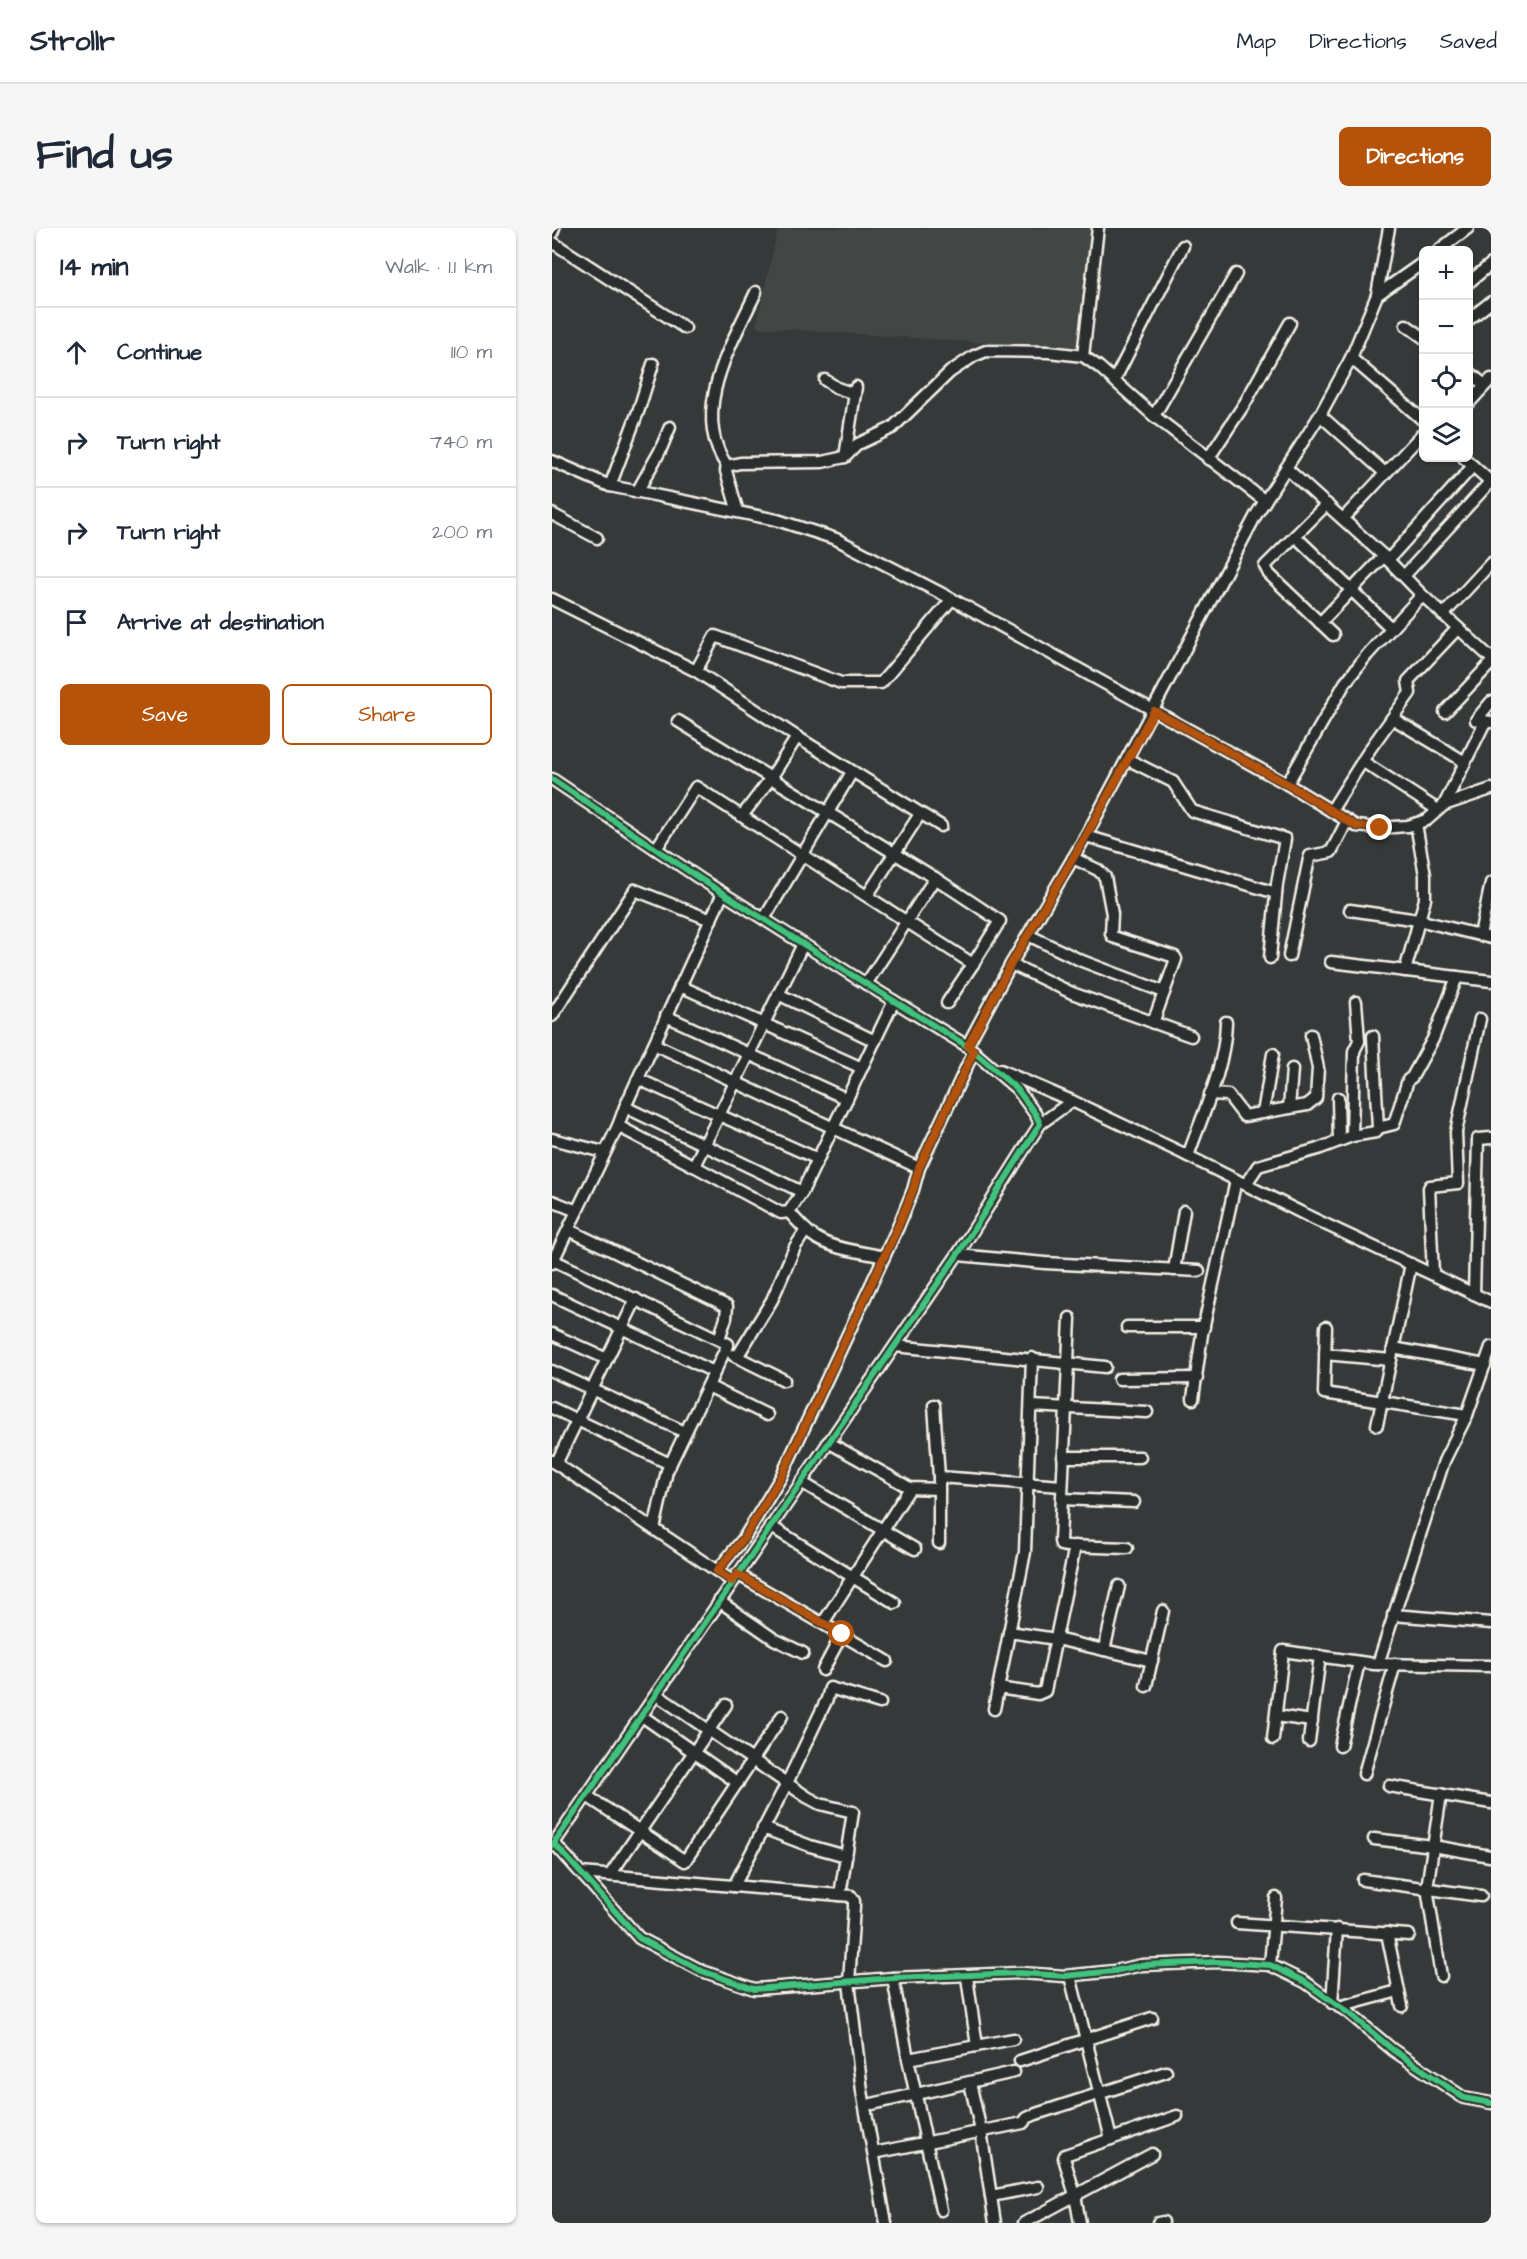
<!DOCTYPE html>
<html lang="en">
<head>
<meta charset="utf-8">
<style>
	body { margin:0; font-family:"Architects Daughter",sans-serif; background:#f6f6f7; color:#1f2937 }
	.controls { position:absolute; right:18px; top:18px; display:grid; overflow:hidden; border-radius:9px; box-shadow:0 2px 4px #0004 }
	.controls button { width:54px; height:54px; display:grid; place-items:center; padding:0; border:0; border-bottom:2px solid #e0e1e3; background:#fff; color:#1f2937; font:30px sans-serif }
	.stop { position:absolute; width:18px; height:18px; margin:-14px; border:4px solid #b45309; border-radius:50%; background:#fff }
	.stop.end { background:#b45309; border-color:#fff; box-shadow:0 2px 6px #0008 }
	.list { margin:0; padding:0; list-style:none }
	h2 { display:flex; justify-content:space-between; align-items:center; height:78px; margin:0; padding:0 24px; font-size:26px }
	h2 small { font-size:20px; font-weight:400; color:#747a83 }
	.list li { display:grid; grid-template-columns:39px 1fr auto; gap:18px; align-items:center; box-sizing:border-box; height:90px; padding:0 24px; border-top:2px solid #e0e1e3 }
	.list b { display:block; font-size:22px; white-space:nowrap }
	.list em { font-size:20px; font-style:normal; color:#747a83 }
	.actions { display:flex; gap:12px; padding:18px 24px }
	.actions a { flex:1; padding:14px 0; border:2px solid #b45309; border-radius:9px; text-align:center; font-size:21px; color:#b45309 }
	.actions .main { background:#b45309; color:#fff }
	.icon { flex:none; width:33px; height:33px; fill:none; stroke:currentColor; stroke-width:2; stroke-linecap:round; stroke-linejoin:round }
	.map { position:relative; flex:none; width:939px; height:1995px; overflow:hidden; border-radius:9px }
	header { display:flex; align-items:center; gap:36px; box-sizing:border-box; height:84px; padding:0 30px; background:#fff; border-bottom:2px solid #e0e1e3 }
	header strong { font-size:28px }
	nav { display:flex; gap:33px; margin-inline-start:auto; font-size:21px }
	.intro { display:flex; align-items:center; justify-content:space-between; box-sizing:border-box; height:144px; padding:0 36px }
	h1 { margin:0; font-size:42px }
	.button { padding:15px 27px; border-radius:9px; background:#b45309; color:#fff; font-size:21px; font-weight:700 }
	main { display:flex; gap:36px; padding:0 36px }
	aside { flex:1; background:#fff; border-radius:9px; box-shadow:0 2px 4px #0004 }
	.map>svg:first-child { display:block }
	.built { fill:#434645 }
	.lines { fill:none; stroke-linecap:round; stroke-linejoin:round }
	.street-casing { stroke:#f4f1e8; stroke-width:15 }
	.street { stroke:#2a2d2e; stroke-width:10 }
	.cycleway-casing { stroke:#2a2d2e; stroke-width:10 }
	.cycleway { stroke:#40c37c; stroke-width:6 }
	.route { stroke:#b45309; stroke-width:8 }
</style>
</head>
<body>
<header>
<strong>Strollr</strong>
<nav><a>Map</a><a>Directions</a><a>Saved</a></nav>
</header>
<div class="intro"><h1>Find us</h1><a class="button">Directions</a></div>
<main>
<aside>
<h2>14 min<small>Walk · 1.1 km</small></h2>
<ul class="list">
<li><svg class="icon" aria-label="ahead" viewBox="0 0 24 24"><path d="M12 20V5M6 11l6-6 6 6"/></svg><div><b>Continue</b></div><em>110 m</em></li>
<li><svg class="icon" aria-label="right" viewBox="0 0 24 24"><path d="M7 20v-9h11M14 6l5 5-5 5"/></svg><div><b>Turn right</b></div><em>740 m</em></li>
<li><svg class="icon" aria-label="right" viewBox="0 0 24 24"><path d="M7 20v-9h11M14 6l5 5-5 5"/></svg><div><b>Turn right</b></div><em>200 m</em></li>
<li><svg class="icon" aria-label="arrive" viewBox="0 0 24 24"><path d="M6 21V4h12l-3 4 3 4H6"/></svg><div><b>Arrive at destination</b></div></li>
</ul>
<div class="actions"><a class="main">Save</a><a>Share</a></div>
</aside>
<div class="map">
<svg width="939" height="1995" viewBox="0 0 939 1995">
	<rect width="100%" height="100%" fill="#363939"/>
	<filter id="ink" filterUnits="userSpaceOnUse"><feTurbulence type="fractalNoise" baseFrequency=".0167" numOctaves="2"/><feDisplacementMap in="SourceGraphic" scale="12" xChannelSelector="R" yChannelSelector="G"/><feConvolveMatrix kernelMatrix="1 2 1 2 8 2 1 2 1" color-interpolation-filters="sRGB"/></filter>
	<g filter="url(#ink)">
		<path class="built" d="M226,0h313l-13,121 -322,-22z"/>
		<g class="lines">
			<defs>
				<g id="street">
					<path d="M0,5l2,-5"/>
					<path d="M0,14l133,86"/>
					<path d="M887,22l29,-22"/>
					<path d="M916,55l23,-19"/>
					<path d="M825,67l47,-33"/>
					<path d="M916,92l23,-18"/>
					<path d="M854,97l18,13"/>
					<path d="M531,128l15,-128"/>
					<path d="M799,130l73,63"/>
					<path d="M916,144l17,13"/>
					<path d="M563,151l68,-133"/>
					<path d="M273,152l12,8 18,6"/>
					<path d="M916,176l23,-25"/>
					<path d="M768,187l65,58"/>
					<path d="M602,188l82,-142"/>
					<path d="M293,229l11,-70"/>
					<path d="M912,230l27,24"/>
					<path d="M656,231l37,-56 45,-80"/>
					<path d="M0,233l58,25 167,34 59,19 116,60 335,185 69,42 23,2 29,-2 19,-6 17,-15 47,-16"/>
					<path d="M175,238c-38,-55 5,-122 29,-174"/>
					<path d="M734,240l102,92 34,35 69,63"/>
					<path d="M58,258l29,-77 14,-45"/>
					<path d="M85,264l23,-41 10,-24"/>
					<path d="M775,276l-62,62 4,8 64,61"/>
					<path d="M186,284l-12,-41 1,-5 13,-3 82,-1 23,-5 13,-13 34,-16 58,-56 24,-16 12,-5 63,1 34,4 16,11 55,49 111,85"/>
					<path d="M0,286l45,24"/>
					<path d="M791,291l81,-87"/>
					<path d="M743,308l96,92"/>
					<path d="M836,332l85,-94"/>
					<path d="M852,348l86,-94"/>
					<path d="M0,371l144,72"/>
					<path d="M891,387l48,-52"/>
					<path d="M768,395l64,-67"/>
					<path d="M939,474l-15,18 15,2"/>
					<path d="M893,484l46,-49"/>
					<path d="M840,490l73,44"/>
					<path d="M126,493l93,57 -29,38"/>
					<path d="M245,509l-101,-66 19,-35 126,47h40l71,-84"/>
					<path d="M575,531l46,23 19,29 93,28 -8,45 -7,74"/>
					<path d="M810,533l76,49"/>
					<path d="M0,551l147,99 156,99 112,69 50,43 19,26 4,9 -80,127 -408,595"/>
					<path d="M735,556l58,-101 22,-28 55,-60"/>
					<path d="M892,577l41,-83"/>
					<path d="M779,583l39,-62 40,-56 -2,-12 50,-53"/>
					<path d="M534,608l190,57"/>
					<path d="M104,621l40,-62 277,177 27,-43 -65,-43"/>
					<path d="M521,630l25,12 7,7 7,37 -1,20 2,3 62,20 1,2 -23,64"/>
					<path d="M315,668l53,-82"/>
					<path d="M798,682l68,10 73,18"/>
					<path d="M212,691l88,-147"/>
					<path d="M476,707l54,26 82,31"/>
					<path d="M928,707l11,-52"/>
					<path d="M737,728l20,-97 1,-3 21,-4 16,-31"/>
					<path d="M779,734l160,19"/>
					<path d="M459,736l61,29 119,43"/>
					<path d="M853,743l20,-72v-24l-9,-51"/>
					<path d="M314,756l69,-106 -164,-100 26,-41 144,89"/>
					<path d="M128,758l182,82"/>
					<path d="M226,766l97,47"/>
					<path d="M395,775l26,-39"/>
					<path d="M0,788l83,-126 76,30"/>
					<path d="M114,788l181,83"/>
					<path d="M102,816l265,124"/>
					<path d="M415,818l44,-82 75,-128 170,-321 64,-100 31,-57 26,-63 12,-67"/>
					<path d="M448,842l72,31"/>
					<path d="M86,851l180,80"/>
					<path d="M658,866l18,1 16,21 63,-11 9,-7 2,-30 -7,-33"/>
					<path d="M786,870l1,43"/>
					<path d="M73,879l177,85"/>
					<path d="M737,880l3,-39"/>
					<path d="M711,885l10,-59"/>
					<path d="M488,896l32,-23 108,51 132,66 179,84"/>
					<path d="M66,898l76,40 109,-222"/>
					<path d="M826,900l16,-4 14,-44 4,-3 21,-38 24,-62"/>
					<path d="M800,908l24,-4 2,-4 -5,-92"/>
					<path d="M0,911l52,13"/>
					<path d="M636,928c15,-43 37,-88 38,-134"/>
					<path d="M142,938l87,47 8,-1 13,-20 92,-191"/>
					<path d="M694,956l12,-18 60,-17 34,-13 2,-85 5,-10 -3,-39"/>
					<path d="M0,973l25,10"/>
					<path d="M237,984c7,8 15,17 23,23 20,15 48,16 72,22"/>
					<path d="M17,1002l158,76 -1,12 -7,21"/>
					<path d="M406,1027l87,8 154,8"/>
					<path d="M1,1032l175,84 -61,127 -13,58"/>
					<path d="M0,1035l66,-137 7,-19 98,-214"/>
					<path d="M622,1042l10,-59"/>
					<path d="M881,1046l-4,-86 1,-2 28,-3 -2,-51 24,-113"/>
					<path d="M922,1066l4,-155 13,-1"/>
					<path d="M0,1067l162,77"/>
					<path d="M518,1090l-10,223 1,4 6,1 60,2"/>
					<path d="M575,1099h77"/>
					<path d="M774,1099l-2,66 143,22"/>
					<path d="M0,1106l55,25"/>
					<path d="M343,1118l210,21"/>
					<path d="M841,1120l92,17"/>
					<path d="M773,1126l66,6"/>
					<path d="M181,1127l51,25"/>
					<path d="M185,1129l35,-57 23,-53 11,-17"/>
					<path d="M0,1143l133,61"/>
					<path d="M567,1151l78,-1"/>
					<path d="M156,1158l59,29"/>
					<path d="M641,1171l9,-65 34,-154"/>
					<path d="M382,1177l5,72v66"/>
					<path d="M479,1178l116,6"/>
					<path d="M0,1180l118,56"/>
					<path d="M825,1197l34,-161"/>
					<path d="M276,1214l82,46 29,1"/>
					<path d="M511,1229h77"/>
					<path d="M0,1233l180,120"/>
					<path d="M4,1236l80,-165"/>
					<path d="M387,1249l123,9"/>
					<path d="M249,1254l114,67"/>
					<path d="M510,1271l72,3"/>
					<path d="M218,1298l125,77"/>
					<path d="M165,1343l27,-33 37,-61 117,-250 15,-37 6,-22 55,-117"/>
					<path d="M185,1346l150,87"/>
					<path d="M167,1373l55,38 29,14"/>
					<path d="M841,1387l98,8"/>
					<path d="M271,1395l87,-135"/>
					<path d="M457,1404l47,7 96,22"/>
					<path d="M552,1422l15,-64"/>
					<path d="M826,1436l66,-203 23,-46 24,-68"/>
					<path d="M271,1442l19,-36"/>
					<path d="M594,1458l17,-75"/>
					<path d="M446,1460l40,6 7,-3 30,-145"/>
					<path d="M105,1467l150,102 13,7 33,8 -13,83"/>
					<path d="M442,1481l31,-157 7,-194"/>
					<path d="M90,1488l96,67"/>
					<path d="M724,1488l36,5"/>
					<path d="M721,1511l10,-88 91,13 117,2"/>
					<path d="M757,1513l11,-85"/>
					<path d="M788,1518l19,-84"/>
					<path d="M812,1546l31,-110"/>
					<path d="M837,1558l102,17"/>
					<path d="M889,1566l-14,94 14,88"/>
					<path d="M35,1568l98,65 97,-145"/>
					<path d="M211,1600l47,18 36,10"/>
					<path d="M822,1611l59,7 57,10"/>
					<path d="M2,1615l85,95 63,33 52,18 139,-11 127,-5 45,3 49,-5 28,-6 76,-3 52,3 35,17 45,32 43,36 71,48 27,5"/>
					<path d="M29,1645l270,23 3,5v6l-5,75 13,109 24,132"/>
					<path d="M58,1647l116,-170"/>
					<path d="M811,1652l118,16"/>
					<path d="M182,1658l53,-103 40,-84 3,-11 50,15"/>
					<path d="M685,1695l172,12"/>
					<path d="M835,1705l15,73"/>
					<path d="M718,1737l6,-67"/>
					<path d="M518,1748l41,163"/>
					<path d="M415,1749l10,69"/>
					<path d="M341,1750l15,81 33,151"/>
					<path d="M780,1775l5,-74"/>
					<path d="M787,1779l59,-16"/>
					<path d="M356,1831l105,-20"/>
					<path d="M468,1833l132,-43"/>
					<path d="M418,1855l11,48 14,92"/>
					<path d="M320,1876l142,-32"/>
					<path d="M327,1924l144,-29 4,-5 9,-4 130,-42"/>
					<path d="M439,1968l47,-9"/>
					<path d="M472,1995l128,-69"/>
					<path d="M528,1995l-5,-28 -11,-37 1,-3 112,-39"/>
					<path d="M606,1995l5,-1"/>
				</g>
			</defs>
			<use href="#street" class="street-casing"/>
			<use href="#street" class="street"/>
			<defs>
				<g id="cycleway">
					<path d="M0,551l147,99 156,99 112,69 50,43 19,26 4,9 -80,127 -408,595"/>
					<path d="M2,1615l85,95 63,33 52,18 139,-11 127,-5 45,3 49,-5 28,-6 76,-3 52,3 35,17 45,32 43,36 71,48 27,5"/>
				</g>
			</defs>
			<use href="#cycleway" class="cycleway-casing"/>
			<use href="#cycleway" class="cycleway"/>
		</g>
	</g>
	<g class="lines" filter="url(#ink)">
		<path class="route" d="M290,1406l-105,-60 -5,7 -15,-10 27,-33 37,-61 117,-250 15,-37 6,-22 55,-117 -6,-5 43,-82 75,-128 68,-125 133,73 69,42 24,2"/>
	</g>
</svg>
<div class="controls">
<button>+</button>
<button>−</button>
<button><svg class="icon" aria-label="locate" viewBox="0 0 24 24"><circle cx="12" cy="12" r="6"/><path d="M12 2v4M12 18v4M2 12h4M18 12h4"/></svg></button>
<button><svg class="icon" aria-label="layers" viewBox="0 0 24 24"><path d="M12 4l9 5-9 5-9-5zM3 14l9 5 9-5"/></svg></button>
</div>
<div class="stop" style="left:290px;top:1406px"></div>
<div class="stop end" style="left:828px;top:600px"></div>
</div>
</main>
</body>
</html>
